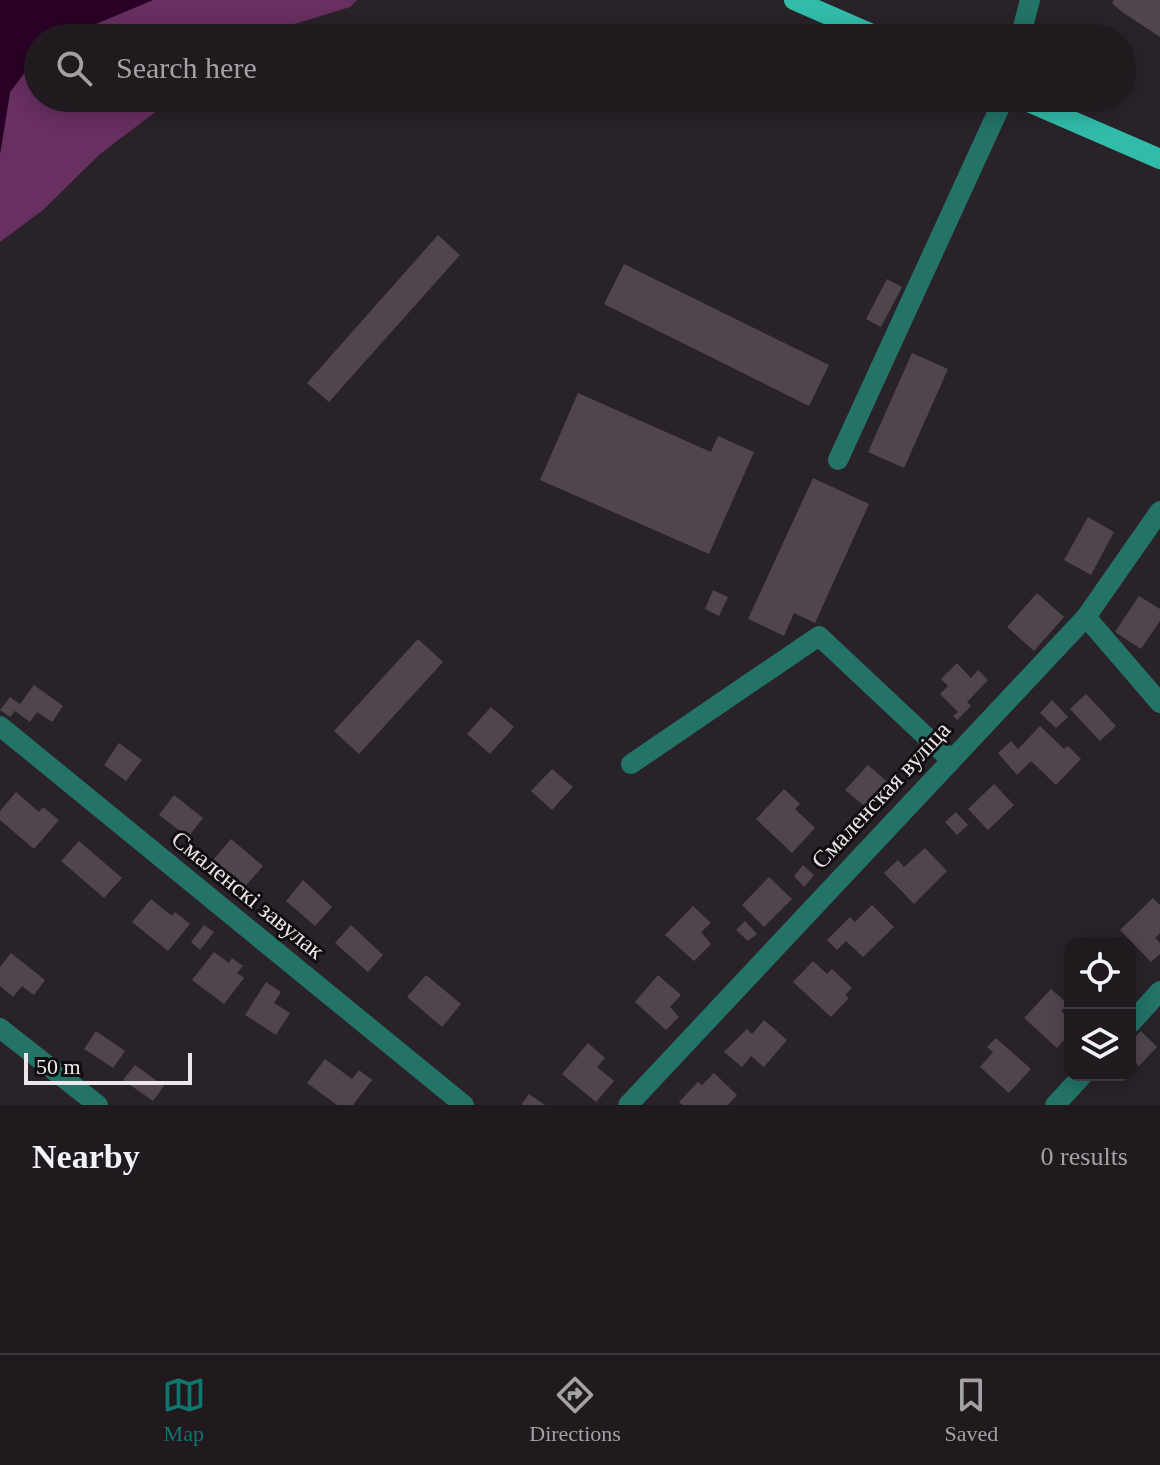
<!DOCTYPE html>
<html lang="en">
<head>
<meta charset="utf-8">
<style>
	body { margin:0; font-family:Georgia,serif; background:#282328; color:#f1f3f6 }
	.controls { position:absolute; right:24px; bottom:24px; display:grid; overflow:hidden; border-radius:16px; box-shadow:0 4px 20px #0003 }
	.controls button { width:72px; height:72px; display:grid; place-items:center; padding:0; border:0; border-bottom:2px solid #3d383d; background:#201a1f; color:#f1f3f6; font:40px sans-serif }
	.scale { position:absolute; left:24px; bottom:20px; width:168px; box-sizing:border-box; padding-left:8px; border:4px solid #ece6eb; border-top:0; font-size:22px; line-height:28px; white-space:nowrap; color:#ece6eb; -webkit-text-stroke:6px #100d10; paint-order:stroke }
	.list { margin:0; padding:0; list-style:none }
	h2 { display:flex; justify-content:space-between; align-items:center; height:104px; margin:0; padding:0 32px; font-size:34px }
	h2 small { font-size:26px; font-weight:400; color:#a2a1a4 }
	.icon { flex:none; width:44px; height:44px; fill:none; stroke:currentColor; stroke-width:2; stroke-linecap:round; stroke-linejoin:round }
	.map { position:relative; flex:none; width:1160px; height:1105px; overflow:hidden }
	.search { position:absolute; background:#201a1f; box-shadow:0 4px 20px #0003; left:24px; right:24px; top:24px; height:88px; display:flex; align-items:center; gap:20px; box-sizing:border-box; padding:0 28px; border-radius:44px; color:#a2a1a4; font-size:30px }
	.sheet { height:248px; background:#201a1f }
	nav { display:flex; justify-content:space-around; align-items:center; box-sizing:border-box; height:112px; border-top:2px solid #3d383d; background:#201a1f; font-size:22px; color:#a2a1a4 }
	nav a { display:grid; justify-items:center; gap:4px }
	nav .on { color:#0f766e }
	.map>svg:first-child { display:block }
	.green { fill:#682f61 }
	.water { fill:#2a0027 }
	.building { fill:#4f464d }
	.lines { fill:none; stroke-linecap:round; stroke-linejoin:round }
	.minor { stroke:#237367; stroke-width:20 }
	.major { stroke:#31bca9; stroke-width:20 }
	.labels { text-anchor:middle; stroke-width:6; stroke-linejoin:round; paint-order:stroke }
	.street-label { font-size:24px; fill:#ece6eb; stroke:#100d10 }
</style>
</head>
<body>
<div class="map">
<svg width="1160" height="1105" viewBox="0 0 1160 1105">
	<rect width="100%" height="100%" fill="#2a2229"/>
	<g class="green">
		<path d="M153,0h204l-7,7 -75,23 -13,8h-200z"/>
		<path d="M38,55v43h136l-74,56 -57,56 -43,32v-88l10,-62z"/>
	</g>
	<path class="water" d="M0,0h153l-91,38h-24v17l-28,37 -10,62z"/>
	<g class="building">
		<path d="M1114,0h46v37l-38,-25 -10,-9z"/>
		<path d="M438,235l22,20 -131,147 -22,-19z"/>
		<path d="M624,264l205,101 -20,41 -205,-102z"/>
		<path d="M887,279l15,8 -21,40 -15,-8z"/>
		<path d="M912,353l36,16 -44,99 -36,-16z"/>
		<path d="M578,393l133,59 7,-16 36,16 -45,102 -169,-74z"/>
		<path d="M813,478l56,26 -54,119 -21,-10 -10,23 -36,-17z"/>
		<path d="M1088,517l26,15 -23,43 -27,-15z"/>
		<path d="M713,590l15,7 -9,19 -14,-7z"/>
		<path d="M1037,593l27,24 -30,34 -27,-24z"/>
		<path d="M1139,596l21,13v12l-19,28 -26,-17z"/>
		<path d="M418,639l25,23 -84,92 -25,-23z"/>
		<path d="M957,663l14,15 7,-8 10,10 -21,22 4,4 -14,14 -4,-4 5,-4 -18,-18 8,-8 -7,-7z"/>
		<path d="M34,685l29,21 -11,16 -15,-10 -7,10 -15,-11 -5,6 -10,-7 10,-13 10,7z"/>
		<path d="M1086,694l30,32 -16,15 -30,-32z"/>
		<path d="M1052,700l16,17 -12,11 -16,-15z"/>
		<path d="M491,707l23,20 -24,27 -23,-20z"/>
		<path d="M1040,726l24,23 4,-3 13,13 -25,26 -25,-24 -14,14 -19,-22 13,-12 7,8z"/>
		<path d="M119,743l23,17 -16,21 -22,-16z"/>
		<path d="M921,752l5,6 -9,11 -7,-6z"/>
		<path d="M868,765l22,19 -22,25 -23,-19z"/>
		<path d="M552,769l21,18 -21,23 -21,-19z"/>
		<path d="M994,784l20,21 -26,25 -20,-21z"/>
		<path d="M784,789l16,15 -5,5 20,19 -23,25 -36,-34z"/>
		<path d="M16,792l23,20 4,-5 16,13 -25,29 -34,-29v-9z"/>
		<path d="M174,795l29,23 -15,19 -29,-22z"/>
		<path d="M956,812l12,13 -11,10 -12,-13z"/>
		<path d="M231,839l32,27 -22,25 -8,-5 5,-6 -25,-20z"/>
		<path d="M79,841l43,37 -18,20 -43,-37z"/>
		<path d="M925,848l22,23 -33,33 -30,-31 14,-13 6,7z"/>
		<path d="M803,865l11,10 -10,12 -10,-11z"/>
		<path d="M769,877l23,22 -28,28 -22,-22z"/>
		<path d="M303,880l29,27 -17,19 -29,-25z"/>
		<path d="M1153,898l7,7v28l-5,5 5,5v11l-9,8 -31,-32z"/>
		<path d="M151,899l21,17 3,-4 15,12 -22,27 -36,-29z"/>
		<path d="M872,905l22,22 -31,30 -17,-16 -9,9 -10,-10 23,-23 5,5z"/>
		<path d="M693,906l18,17 -10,9 10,12 -17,17 -29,-26z"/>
		<path d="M745,921l12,13 -9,7 -12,-11z"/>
		<path d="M204,925l10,7 -14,18 -9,-8z"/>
		<path d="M351,925l32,30 -15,17 -33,-29z"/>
		<path d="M214,952l15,11 3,-5 11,8 -6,7 7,5 -20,26 -32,-24z"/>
		<path d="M11,953l34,27 -11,15 -12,-9 -9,11 -13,-11v-19z"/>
		<path d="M813,961l14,13 5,-5 20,19 -7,7 4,3 -18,19 -38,-35z"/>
		<path d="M426,975l35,29 -19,23 -35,-30z"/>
		<path d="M658,975l23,20 -11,12 9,10 -13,13 -31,-28z"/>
		<path d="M266,982l15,10 -7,11 16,10 -14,22 -31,-20z"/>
		<path d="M1051,989l17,15 -7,7 9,8v14l-13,15 -33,-30z"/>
		<path d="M764,1020l23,20 -23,27 -13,-11 -9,11 -18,-15 23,-23 5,5z"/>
		<path d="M96,1031l29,20 -12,17 -29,-19z"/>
		<path d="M1141,1031l16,16 -18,19 -9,-9v-15z"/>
		<path d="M996,1038l35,31 -22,24 -29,-26 13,-15 -6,-5z"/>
		<path d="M588,1043l17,15 -8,9 17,14 -18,21 -34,-28z"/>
		<path d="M325,1059l27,20 7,-9 13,10 -19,25h-16l-30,-22z"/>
		<path d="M135,1065l29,21 -11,15 -30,-21z"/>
		<path d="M714,1073l23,22 -9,10h-46l-3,-3 19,-20 4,3z"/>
		<path d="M529,1094l16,11h-24z"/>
	</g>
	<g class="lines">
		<g class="minor">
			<path d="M1020,38l10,-38"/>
			<path d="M838,460l166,-362"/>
			<path d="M1086,617l74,86"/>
			<path d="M0,726l464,379"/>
			<path d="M631,764l188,-128 131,123"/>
			<path d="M1130,1024l30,-33"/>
			<path d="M0,1028l98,77"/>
			<path d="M628,1105l458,-488 74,-106"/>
			<path d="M1055,1105l28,-30"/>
		</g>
		<g class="major">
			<path d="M794,0l87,38"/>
			<path d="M1019,98l141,61"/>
		</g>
	</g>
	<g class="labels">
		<g class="street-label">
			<text transform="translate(881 795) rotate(-47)" y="8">Смаленская вуліца</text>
			<text transform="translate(248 895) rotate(39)" y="8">Смаленскі завулак</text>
		</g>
	</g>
</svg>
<div class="controls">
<button><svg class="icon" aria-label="locate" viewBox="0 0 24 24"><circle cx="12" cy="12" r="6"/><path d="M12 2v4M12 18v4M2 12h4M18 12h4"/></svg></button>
<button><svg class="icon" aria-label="layers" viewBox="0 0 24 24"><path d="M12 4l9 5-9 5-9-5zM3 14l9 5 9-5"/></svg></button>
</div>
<div class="scale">50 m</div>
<div class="search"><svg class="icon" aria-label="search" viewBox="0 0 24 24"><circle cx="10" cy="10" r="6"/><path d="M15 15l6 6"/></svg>Search here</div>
</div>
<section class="sheet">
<h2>Nearby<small>0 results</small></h2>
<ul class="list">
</ul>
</section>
<nav>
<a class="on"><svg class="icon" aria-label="map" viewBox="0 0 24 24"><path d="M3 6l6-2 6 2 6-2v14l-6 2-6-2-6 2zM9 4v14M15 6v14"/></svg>Map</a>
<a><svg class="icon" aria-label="directions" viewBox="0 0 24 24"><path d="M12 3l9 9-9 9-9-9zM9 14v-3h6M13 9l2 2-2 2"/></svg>Directions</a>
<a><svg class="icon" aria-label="saved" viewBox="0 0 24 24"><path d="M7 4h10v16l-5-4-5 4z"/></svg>Saved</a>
</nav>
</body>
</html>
